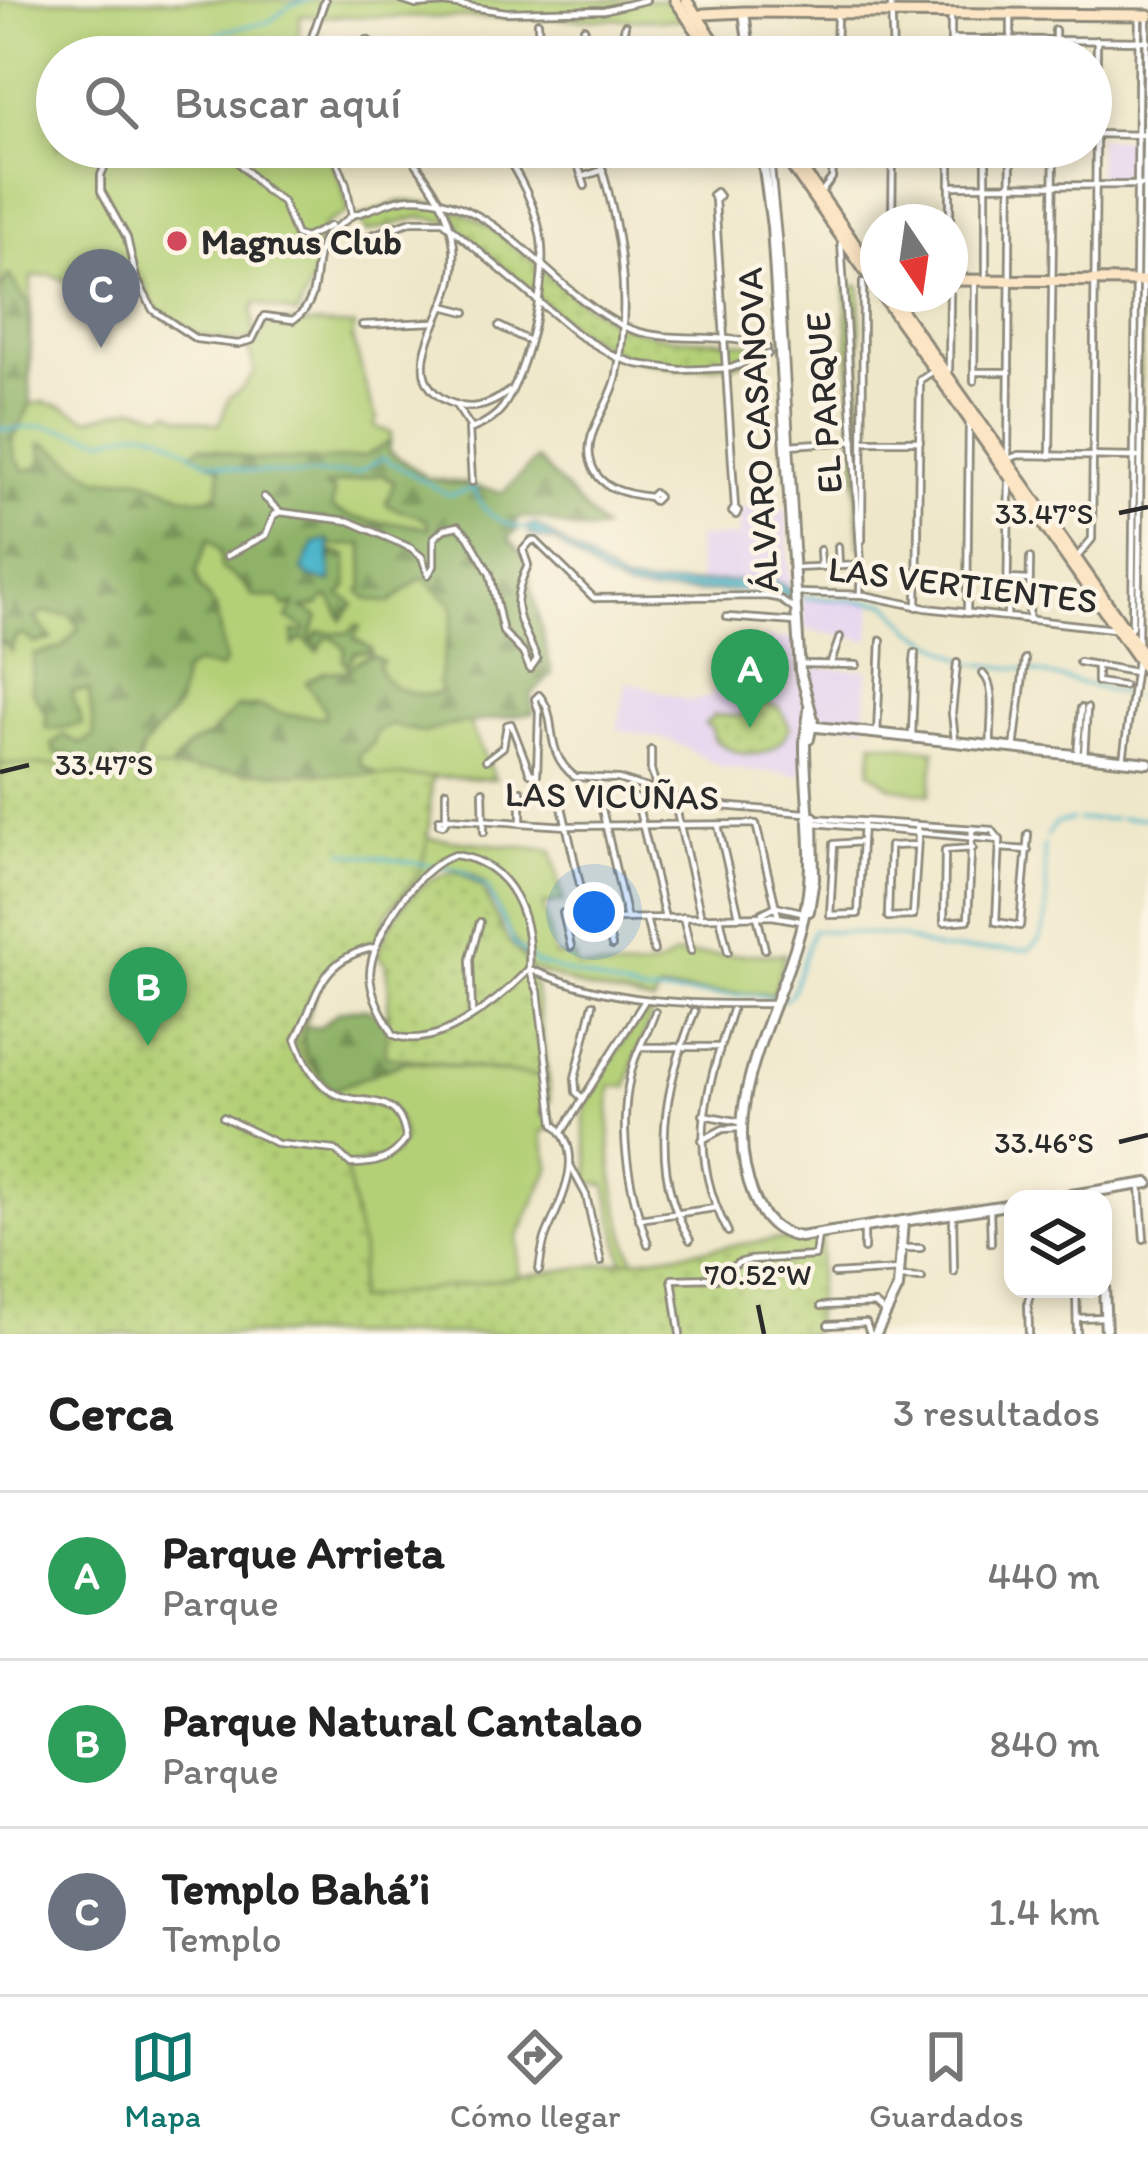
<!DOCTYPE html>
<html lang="es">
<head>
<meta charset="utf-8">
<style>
	body { margin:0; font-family:Itim,sans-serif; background:#f6f6f6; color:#222 }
	.controls { position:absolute; right:36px; bottom:36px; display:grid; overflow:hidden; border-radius:24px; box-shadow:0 6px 18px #0003 }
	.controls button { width:108px; height:108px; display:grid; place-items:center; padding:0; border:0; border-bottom:3px solid #e0e0e0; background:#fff; color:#222; font:60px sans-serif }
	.compass { position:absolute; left:860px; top:204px; width:108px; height:108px; border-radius:50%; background:#fff; box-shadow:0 6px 18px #0003; rotate:167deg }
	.you { position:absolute; left:594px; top:912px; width:42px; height:42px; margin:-30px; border:9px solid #fff; border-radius:50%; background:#1a73e8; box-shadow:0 0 0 18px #1a73e833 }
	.badge { display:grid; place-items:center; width:78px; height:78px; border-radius:50%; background:#0f766e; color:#fff; font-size:39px; font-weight:700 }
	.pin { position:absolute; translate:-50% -99px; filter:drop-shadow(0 3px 6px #0008) }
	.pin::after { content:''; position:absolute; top:63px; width:42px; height:36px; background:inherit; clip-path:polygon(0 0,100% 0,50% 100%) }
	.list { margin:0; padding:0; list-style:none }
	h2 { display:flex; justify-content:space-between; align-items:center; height:156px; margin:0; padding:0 48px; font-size:51px }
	h2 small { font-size:39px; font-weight:400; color:#767676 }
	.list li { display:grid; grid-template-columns:78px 1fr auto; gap:36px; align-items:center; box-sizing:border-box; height:168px; padding:0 48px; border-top:3px solid #e0e0e0 }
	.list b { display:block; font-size:45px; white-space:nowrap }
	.list p { margin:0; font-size:39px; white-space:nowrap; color:#767676 }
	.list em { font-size:39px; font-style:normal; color:#767676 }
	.icon { flex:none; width:66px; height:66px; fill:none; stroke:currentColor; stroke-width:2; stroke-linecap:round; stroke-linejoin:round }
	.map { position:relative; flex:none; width:1148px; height:1334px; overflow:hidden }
	.search { position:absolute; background:#fff; box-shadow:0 6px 18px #0003; left:36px; right:36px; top:36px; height:132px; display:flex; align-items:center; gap:30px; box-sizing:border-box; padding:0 42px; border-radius:66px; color:#767676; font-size:45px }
	.sheet { height:660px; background:#fff }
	nav { display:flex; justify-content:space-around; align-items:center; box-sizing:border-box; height:168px; border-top:3px solid #e0e0e0; background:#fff; font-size:33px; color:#767676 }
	nav a { display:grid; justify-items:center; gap:6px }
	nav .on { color:#0f766e }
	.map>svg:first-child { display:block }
	.built { fill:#e5d3f1 }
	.green { fill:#b4d077; stroke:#707e51; stroke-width:3 }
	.forest { fill:url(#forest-firs); stroke:#5d6e4a; stroke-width:3; fill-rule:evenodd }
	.park { fill:url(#park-dots); stroke:#707e51; stroke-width:3 }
	.water { fill:#4db6cb; stroke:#3c707b; stroke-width:3 }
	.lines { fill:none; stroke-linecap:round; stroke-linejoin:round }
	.stream { stroke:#4db6cb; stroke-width:3 }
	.minor-casing { stroke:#8d897a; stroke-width:10 }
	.tertiary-casing { stroke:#8d897a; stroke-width:14 }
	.secondary-casing { stroke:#8d897a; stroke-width:15 }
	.minor { stroke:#fff; stroke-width:4.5 }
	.tertiary { stroke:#fff; stroke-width:8 }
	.secondary { stroke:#fce5c4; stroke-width:9 }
	.ticks { fill:none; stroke:#2b2b2b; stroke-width:4.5 }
	.poi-dot { fill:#d1495b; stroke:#fcf5e5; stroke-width:4.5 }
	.labels { text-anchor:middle; stroke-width:9; stroke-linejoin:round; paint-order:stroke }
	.poi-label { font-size:36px; font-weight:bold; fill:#2b2b2b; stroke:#fcf5e5; text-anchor:start }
	.street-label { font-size:36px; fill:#2b2b2b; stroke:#fcf5e5 }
	.ticks-label { font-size:30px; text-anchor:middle; fill:#2b2b2b; stroke:#fcf5e5; stroke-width:9; stroke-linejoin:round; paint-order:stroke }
</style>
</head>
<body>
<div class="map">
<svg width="1148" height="1334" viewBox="0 0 1148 1334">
	<defs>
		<pattern id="forest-firs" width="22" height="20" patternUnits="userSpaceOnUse" patternTransform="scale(3)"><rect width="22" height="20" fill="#8fb268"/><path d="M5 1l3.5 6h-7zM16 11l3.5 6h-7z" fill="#759156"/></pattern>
		<pattern id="park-dots" width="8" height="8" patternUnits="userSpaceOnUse" patternTransform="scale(3)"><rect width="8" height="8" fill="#b4d077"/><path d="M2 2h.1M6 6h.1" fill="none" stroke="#9bb367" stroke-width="1.8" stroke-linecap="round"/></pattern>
	</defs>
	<rect width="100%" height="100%" fill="#fcf5e5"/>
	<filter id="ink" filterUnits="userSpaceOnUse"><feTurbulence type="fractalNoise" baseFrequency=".00833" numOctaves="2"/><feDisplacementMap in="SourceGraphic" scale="24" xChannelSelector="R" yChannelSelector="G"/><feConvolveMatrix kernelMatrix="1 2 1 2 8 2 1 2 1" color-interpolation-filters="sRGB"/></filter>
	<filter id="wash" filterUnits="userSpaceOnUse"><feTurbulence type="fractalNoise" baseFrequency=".004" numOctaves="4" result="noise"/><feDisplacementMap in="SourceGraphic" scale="48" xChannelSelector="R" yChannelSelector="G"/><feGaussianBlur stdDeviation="2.7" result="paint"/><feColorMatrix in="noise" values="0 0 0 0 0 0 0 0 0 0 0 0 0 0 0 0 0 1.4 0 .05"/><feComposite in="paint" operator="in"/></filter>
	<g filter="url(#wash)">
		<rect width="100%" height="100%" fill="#efe7c9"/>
		<g class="built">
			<path d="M1098,138l37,1 -1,43h-36z"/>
			<path d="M741,508h45l4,81 -18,-10 -73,4 -3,-46h42z"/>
			<path d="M801,598l71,3 -2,40 -65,-12z"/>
			<path d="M762,638l33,1 11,76 -4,60 -80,-8 -50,-26 -55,-12 10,-48 61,20 23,-4 9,-22 47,-13 -5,-4z"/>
			<path d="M809,668l59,2 -3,56 -45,-6 -5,-10z"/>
		</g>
		<g class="green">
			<path d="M0,0h669l14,20 -383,-4 -2,41h-241v90h269l17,40 5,25 -24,13 -10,31 1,20 -18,39 -41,-12 -4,8 2,22 -4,7c-29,6 -74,-11 -94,-33 -7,-7 -10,-18 -14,-27l-76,1 -14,-6 -21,2 -1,127 14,-2 16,4 29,13 46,-12 28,8 7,-4 9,6 40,8 10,-27 15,-11 11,-15 -7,-25 7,-3 13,-22 87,4 -3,13c10,26 13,54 25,80l-3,7 17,7 -2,18 38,27 44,6 41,107 21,122 -64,10 26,56 -63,-2 -4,61 124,12 11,51 -20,4 12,51h19l3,11c28,2 77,9 97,-12l111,-1 -11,40 -115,-3 -5,12 -69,-15 -59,-21c1,-15 -8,-21 -16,-33 -24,-40 -13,-61 -69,-67l1,-6 -53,49 -14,32c-61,26 -57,40 -74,99l30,49 75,-29 142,16 2,24 -9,12 10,6 2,9 -12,4 9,36 -32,69v41l-89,14 -5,42h-424z"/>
			<path d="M1140,17h4l-4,399 -5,-1z"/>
			<path d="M873,742l62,8 -5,44 -39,-7 -21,-16z"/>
			<path d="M645,1011l7,1c-8,26 -19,47 -25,75l-16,-1c-5,66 2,112 23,175l-11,2 -17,-78 -19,-2c6,-25 -4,-41 -3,-65 1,-28 45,-82 61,-107z"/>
		</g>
		<g class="forest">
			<path d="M9,275l20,30 1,100 -18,38 4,16 8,11 14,-2 4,-10 -1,-15 6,1 53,36 39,-3 45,19 17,3 17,-5 2,-26 -28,-14 9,-8 51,13 78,1 35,-4 25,-14 -1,9 38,27 76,14 34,-33 66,70c-32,9 -56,-18 -87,-10l1,12 -9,6 16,20 28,117 -21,21 2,18 -87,13 -22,7 -32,-8 -16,7 -3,12 -14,11 2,10 26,15 -222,7 7,-22 18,-20 19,-9 28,-29 22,-1 28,9 37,2 2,-5 -20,-30 18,-10 24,-1 5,-7 18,-9 12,6 -5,3c5,26 43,36 64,28l-4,-9 15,-71 -2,-8 -29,-27 -32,26 -23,-4 -8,-9 5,-3 -1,-43 -30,2 -5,-5 4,19 1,-8 14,4v31l-7,8 14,9 -12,16 -12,-22h-6l-5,7 -16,3 16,9 -9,19 3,3 6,-7 30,1 7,-8 4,2 -6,11 17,10v4h-16l-8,14 -4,-7 2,-10 -12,-11h-8l-7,14 -16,-14 -8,7 -1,-14 11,1 1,-4 -18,-10 8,-14 -10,3 -7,-10h-25l-10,-14 -22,-15v-16l-12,-14 -13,33 4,16 16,21 9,54 -5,7 -25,-5 -12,9 -5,33 -35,42 -9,26 -42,-2 -20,-16 -17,-3 -3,-8 11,-10 18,9 13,-8 -5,-46 -18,2 11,32 -30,6 -7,-3 2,-12 -16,-25 3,-35 28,-7 17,-20 -9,-13 -26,-2 -9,5 17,21 -18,4 -10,-8 -9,2 -4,15 -5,-9 -6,1v-355zM382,474l12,8 -8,22c15,11 29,6 43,19v6c-34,-10 -63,-1 -97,-21l2,-17 -9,-4z"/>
			<path d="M350,1009h17l15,9 7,-6 159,65 -142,-16 -74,29c-17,-20 -35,-37 -27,-64l14,2 19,-16z"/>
		</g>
		<g class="park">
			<path d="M399,202c95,-4 129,71 200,111 61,35 91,21 154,31l9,5v7l-30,9 -54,3 -53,-11 -53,-30 -121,-105 -30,-5 -55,15 -7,-14z"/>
			<path d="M846,286h14v262l-15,-260z"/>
			<path d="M766,703l14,5 10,19c-14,35 -50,33 -76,12l-2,-10 -7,-5 9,-9 25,1z"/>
			<path d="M0,764l432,13 -4,61 -8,34 -31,38 -14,32c-65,28 -54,41 -81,97 8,18 18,46 37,55 33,14 67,-2 73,45l-11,16 -45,11 -2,4 16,82 -6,48 414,-60 52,-2 -9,96h-813z"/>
			<path d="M460,872l23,17 23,49 20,23 10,32 12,84 -163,-21 4,-67 -4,-27 -8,-7c14,-37 40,-82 83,-83z"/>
		</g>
		<g class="water">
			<path d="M535,524l88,59 24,3 125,-7 18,10v10l-18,-9 -121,3 -23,-3 -26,-13 -46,-35 -26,-7 -3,-8z"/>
			<path d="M329,541l2,41 -22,-5 -7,-7 12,-27z"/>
		</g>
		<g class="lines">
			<g class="stream">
				<path d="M161,43l48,-5 18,-8 42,-8 22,-17 18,-5"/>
				<path d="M0,426l5,4 38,-4 62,13 34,-9 21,3 43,27 41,11 52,4 61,-2 26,-15 66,37 25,-6c8,27 30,36 56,41"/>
				<path d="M801,597l86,6 27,28 56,32 59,7 98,25"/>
				<path d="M1136,697l12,5"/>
				<path d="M1120,818h28"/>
				<path d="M1078,820l36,-1"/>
				<path d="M1047,836l9,-13 16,-3"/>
				<path d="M344,852l117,18 26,18 28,57 21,18 105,31 117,1 27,5 7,-7 21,-63 84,6 44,14h87c30,-15 15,-77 16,-105"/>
			</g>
		</g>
	</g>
	<g filter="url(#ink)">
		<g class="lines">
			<defs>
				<g id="minor">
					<path d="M401,0l15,5 28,-2 62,9 98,-2 42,-10"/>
					<path d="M891,0l2,57"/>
					<path d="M1011,14v43"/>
					<path d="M538,22l1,35"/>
					<path d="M584,28l10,29"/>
					<path d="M951,39l197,2"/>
					<path d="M986,39v18"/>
					<path d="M368,47l-4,-3 3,-4 4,3 -2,14"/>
					<path d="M804,54l32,-2"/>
					<path d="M305,57l20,-57"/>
					<path d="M619,57l6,-32"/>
					<path d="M836,57l1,-42"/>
					<path d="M951,57v-43"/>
					<path d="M1055,57v-27"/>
					<path d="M1091,134l57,1"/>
					<path d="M113,147l-12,28v16l26,47 9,40 17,32 43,29 42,5 14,-4 12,-24 29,4c31,-20 17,-54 30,-80 7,-12 20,-15 29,-25l-6,-31 -15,-37"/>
					<path d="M223,147l42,43 17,11 14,34 9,3 25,-12"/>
					<path d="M404,147c23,32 46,59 50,100 1,15 0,31 -6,46 -13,37 -52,92 9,112 20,6 37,-2 52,-14"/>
					<path d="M595,147c25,75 37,149 22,228 -5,29 -35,58 -26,87 7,27 35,32 59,35l4,-4 4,4 -4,4 -4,-4"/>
					<path d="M618,147l4,8"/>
					<path d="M769,147l10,102 17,302"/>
					<path d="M950,147v132"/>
					<path d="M986,147v132"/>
					<path d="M893,158h57"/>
					<path d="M579,168l6,18"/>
					<path d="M582,177l21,-7"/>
					<path d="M950,186l198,-1"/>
					<path d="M819,195l13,-17 3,-31"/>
					<path d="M715,200l-3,-5 4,-3 3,4 -4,4 20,308"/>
					<path d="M352,215c21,-4 39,-17 62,-17 87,0 137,94 209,128 46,21 98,3 144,22"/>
					<path d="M892,222l1,-75"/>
					<path d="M369,236l43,-15h31l134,113 39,23 21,7 43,6 51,-2 37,-14"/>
					<path d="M841,242l20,323"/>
					<path d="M723,303l1,23"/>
					<path d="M443,306l23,6"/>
					<path d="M362,325l73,-3"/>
					<path d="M499,326l30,15"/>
					<path d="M975,372h35"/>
					<path d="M946,374l3,-5 1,-75"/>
					<path d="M974,381l1,-101"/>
					<path d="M455,404l17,25c12,-5 23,-11 31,-22 25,-37 46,-130 37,-174 -6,-32 -22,-60 -40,-86"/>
					<path d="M469,429l3,53"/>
					<path d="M865,441h55"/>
					<path d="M788,445l66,-4"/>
					<path d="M1050,456l4,-309"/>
					<path d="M1011,458l8,-3 118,2"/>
					<path d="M1008,459l3,-312"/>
					<path d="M264,497l16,15 69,9 62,27 11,9 6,18 6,-9v-28l10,-9 14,-3 10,10 22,38 13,58 20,21 7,16 7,-10c-17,-41 -30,-50 -9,-94l-5,-15 8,-9h5l58,57 172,-2 12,2 17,12"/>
					<path d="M735,508l3,3 -2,4 -4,-3z"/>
					<path d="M862,540l1,-258"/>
					<path d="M838,546l1,20"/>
					<path d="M820,550l1,17"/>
					<path d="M227,556l39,-21 8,-20 6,-3"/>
					<path d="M1078,556l14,-17 5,-499"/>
					<path d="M794,568l67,-3"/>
					<path d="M1007,579l22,1"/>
					<path d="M799,593l65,2 62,13 188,21"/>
					<path d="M860,594l1,-30"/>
					<path d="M917,607l3,-227 15,-10"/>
					<path d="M967,613l2,-192"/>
					<path d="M727,617l69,5"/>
					<path d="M1007,617l2,-137"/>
					<path d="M1029,620l1,-62"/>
					<path d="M1128,631l4,-5 7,-611"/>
					<path d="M1138,642l9,-625"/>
					<path d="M1079,662l56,10"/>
					<path d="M803,664l54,1"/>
					<path d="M830,665l10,-28"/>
					<path d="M1097,665v17l27,4"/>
					<path d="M983,674c15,15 6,50 8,73"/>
					<path d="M877,734l4,-94"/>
					<path d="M912,735l3,-82 -1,10"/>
					<path d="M955,740l-3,-27 5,-50"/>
					<path d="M1014,749l11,-90"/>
					<path d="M651,750v20l6,20"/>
					<path d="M1077,756l4,-48"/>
					<path d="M1084,756l3,-48"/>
					<path d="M486,760l17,-13 4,-22 4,-1 19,49 7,2 2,-63 -4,-13 4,-4c21,24 2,55 36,82l43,2 80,25 107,9"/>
					<path d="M1123,760l14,-101"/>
					<path d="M446,791v27"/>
					<path d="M483,791l1,41"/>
					<path d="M521,791v30"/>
					<path d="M559,794l29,125"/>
					<path d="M599,796l28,123"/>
					<path d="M636,798l29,120"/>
					<path d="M677,812l24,105"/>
					<path d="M814,818l178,12 8,10"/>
					<path d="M444,819h-5v5l4,1 5,-7 119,8 189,-2 22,92"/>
					<path d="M815,823l185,17"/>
					<path d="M718,825l21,91"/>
					<path d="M972,830l-4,90 -24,2 1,-72 28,-2"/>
					<path d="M1000,840l-4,82 24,4 8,-92"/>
					<path d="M862,842l-28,2 -4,71 28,-1 5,-92"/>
					<path d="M917,845l-27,1 -2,71 25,-1 5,-78 -1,-12"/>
					<path d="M1000,848l28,2"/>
					<path d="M455,855c58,8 77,63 74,114 -29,30 -91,83 -135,66 -10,-17 -24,-40 -24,-61 1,-38 48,-109 85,-119z"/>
					<path d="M563,913l8,34"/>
					<path d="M762,913l14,-7 26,6"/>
					<path d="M757,916l8,33"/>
					<path d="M683,917l8,34"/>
					<path d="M720,917l8,35"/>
					<path d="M646,918l8,33"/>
					<path d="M605,919l7,27"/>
					<path d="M565,920l207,-4 29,5"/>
					<path d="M529,969l9,22 16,133c33,31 7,76 -7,109 -5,11 -6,25 -8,38"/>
					<path d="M532,970c86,35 152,34 242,34"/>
					<path d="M472,1012l-2,-53 10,-37"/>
					<path d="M641,1047h79"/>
					<path d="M583,1099l-7,-7 -1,-14 18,-74"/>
					<path d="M703,1115l38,7"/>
					<path d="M223,1117l55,27 57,6 16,14c25,0 41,-4 55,-25 -7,-55 -50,-27 -80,-51 -15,-13 -23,-31 -30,-49 23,-43 21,-80 80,-92"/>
					<path d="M562,1132l82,-130"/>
					<path d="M702,1140l21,-11 18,-1"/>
					<path d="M570,1165l16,30 15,67"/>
					<path d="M1140,1185l4,54"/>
					<path d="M990,1208l1,35"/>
					<path d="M953,1213l1,59"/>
					<path d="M639,1219l76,-11"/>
					<path d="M728,1232c-43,-82 -22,-140 4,-222"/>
					<path d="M690,1240c-43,-73 -25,-156 5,-229"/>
					<path d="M648,1244c-20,-57 -32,-119 -15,-179 5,-18 16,-34 22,-53"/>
					<path d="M903,1248h18"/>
					<path d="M864,1249v-19"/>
					<path d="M834,1274l66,-4"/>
					<path d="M900,1277l22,1"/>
					<path d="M1076,1289l1,45"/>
					<path d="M821,1306l54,-2 11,10"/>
					<path d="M1077,1318l28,-1"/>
					<path d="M828,1325l38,-2 4,11"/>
					<path d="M680,1334l-8,-55 44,-1 22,-15 12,-3 65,-4 3,-21"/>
					<path d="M1029,1334l-1,-32 4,-13"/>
				</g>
				<g id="tertiary">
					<path d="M744,12l6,45"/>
					<path d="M761,147l11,80 28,444 13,48 -4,20"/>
					<path d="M809,709c-1,12 -4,24 -4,36 0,49 9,100 3,148 -13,101 -97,200 -54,304 9,22 21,36 46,40l213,-33"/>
					<path d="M808,726l340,37"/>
					<path d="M808,817h5l1,62 -5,32"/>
					<path d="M1045,1199l103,-16"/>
					<path d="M1103,1260l3,74"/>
					<path d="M876,1334l22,-46 5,-67"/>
				</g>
				<g id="secondary">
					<path d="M675,0l40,57"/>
					<path d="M686,0l39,57"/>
					<path d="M688,19l16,-5 40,-2 404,3"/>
					<path d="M778,147l100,142"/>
					<path d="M787,147l91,130"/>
					<path d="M950,280l198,1"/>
					<path d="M881,294l267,379"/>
					<path d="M890,294l258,367"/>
				</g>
			</defs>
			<use href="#minor" class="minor-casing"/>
			<use href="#tertiary" class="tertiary-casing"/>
			<use href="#secondary" class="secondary-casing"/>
			<use href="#minor" class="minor"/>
			<use href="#tertiary" class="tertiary"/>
			<use href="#secondary" class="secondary"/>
		</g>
	</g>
	<path class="ticks" d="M1119,513l29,-6M0,772l29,-7M1119,1142l29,-7M758,1305l6,29"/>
	<circle class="poi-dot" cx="177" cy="241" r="12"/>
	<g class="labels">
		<g class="poi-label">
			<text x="201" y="254">Magnus Club</text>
		</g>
		<g class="street-label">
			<text transform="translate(823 403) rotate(-94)" y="13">EL PARQUE</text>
			<text transform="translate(757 430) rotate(-93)" y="13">ÁLVARO CASANOVA</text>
			<text transform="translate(963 584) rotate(7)" y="13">LAS VERTIENTES</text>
			<text transform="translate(612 795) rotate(1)" y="13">LAS VICUÑAS</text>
		</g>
	</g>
	<g class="ticks-label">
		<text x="1044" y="524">33.47°S</text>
		<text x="104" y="775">33.47°S</text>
		<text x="1044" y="1153">33.46°S</text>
		<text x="758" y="1285">70.52°W</text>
	</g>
</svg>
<div class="controls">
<button><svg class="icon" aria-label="layers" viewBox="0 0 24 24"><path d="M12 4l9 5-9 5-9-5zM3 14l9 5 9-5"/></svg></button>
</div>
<svg class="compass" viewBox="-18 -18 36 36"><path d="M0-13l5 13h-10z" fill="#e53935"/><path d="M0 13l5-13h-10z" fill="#767676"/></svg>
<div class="you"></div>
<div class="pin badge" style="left:750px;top:728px;background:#2e9e5b">A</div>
<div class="pin badge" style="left:148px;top:1046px;background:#2e9e5b">B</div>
<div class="pin badge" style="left:101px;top:348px;background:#6b7280">C</div>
<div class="search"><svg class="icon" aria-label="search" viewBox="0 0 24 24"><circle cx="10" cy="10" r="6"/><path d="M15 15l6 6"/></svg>Buscar aquí</div>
</div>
<section class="sheet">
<h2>Cerca<small>3 resultados</small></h2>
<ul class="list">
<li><span class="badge" style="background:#2e9e5b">A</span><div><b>Parque Arrieta</b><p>Parque</p></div><em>440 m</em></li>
<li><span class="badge" style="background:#2e9e5b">B</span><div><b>Parque Natural Cantalao</b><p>Parque</p></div><em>840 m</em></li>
<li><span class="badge" style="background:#6b7280">C</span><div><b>Templo Bahá’i</b><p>Templo</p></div><em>1.4 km</em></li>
</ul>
</section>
<nav>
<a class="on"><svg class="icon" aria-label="map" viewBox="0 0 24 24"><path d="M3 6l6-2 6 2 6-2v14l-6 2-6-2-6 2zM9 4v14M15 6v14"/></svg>Mapa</a>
<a><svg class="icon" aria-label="directions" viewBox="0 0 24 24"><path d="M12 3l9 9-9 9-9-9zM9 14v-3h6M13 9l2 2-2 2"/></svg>Cómo llegar</a>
<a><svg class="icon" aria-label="saved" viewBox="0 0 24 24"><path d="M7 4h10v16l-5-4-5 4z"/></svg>Guardados</a>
</nav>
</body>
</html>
